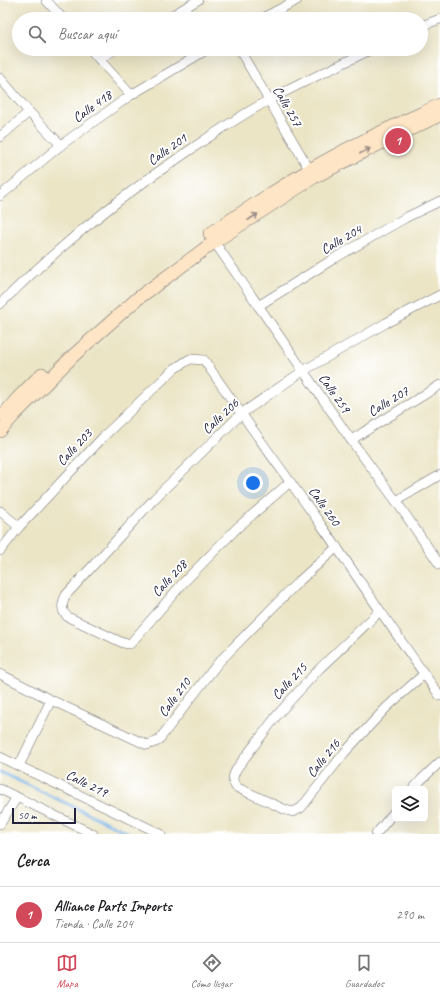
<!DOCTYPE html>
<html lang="es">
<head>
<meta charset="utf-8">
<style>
	body { margin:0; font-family:Caveat,sans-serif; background:#f2f2f2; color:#202124 }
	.controls { position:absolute; right:12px; bottom:12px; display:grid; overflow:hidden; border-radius:6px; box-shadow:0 4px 16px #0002 }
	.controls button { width:36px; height:36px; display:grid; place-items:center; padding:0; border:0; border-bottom:1px solid #e0e0e0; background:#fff; color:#202124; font:20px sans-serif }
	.scale { position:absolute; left:12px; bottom:10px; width:64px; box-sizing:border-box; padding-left:4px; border:2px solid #22223b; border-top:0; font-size:11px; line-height:14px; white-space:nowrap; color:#22223b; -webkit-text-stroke:3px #fff; paint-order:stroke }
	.you { position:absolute; left:253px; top:483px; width:14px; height:14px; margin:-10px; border:3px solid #fff; border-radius:50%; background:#1a73e8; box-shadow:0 0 0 6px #1a73e833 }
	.badge { display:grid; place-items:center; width:26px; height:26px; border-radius:50%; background:#d1495b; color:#fff; font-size:13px; font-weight:700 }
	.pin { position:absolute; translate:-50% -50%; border:2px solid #fff; box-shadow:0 1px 4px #0006 }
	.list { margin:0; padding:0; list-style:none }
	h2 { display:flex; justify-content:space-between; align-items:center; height:52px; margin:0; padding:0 16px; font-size:17px }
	h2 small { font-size:13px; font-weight:400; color:#757577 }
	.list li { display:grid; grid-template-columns:26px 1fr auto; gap:12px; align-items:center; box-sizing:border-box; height:56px; padding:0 16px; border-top:1px solid #e0e0e0 }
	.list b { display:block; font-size:15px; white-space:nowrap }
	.list p { margin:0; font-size:13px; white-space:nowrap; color:#757577 }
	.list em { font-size:13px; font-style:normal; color:#757577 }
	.icon { flex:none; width:22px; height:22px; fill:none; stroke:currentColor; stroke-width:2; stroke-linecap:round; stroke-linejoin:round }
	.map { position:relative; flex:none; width:440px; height:834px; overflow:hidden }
	.search { position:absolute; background:#fff; box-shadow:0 4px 16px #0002; left:12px; right:12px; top:12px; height:44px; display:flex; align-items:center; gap:10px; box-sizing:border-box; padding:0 14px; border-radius:22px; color:#757577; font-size:15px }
	.sheet { height:108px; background:#fff }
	nav { display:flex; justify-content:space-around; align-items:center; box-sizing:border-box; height:56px; border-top:1px solid #e0e0e0; background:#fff; font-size:11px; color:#757577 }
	nav a { display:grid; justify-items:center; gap:2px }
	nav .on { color:#d1495b }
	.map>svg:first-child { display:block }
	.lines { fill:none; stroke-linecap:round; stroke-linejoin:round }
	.stream { stroke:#78b4ea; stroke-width:2.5 }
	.street-casing { stroke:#68666c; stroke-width:10 }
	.secondary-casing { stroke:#68666c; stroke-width:14 }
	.street { stroke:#fff; stroke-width:9 }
	.secondary { stroke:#fde5c5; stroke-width:13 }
	.oneway { stroke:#9a8d87 }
	.labels { text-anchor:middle; stroke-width:4; stroke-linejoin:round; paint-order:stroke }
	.street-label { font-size:14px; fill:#22223b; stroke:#fff }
</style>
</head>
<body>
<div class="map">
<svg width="440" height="834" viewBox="0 0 440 834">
	<rect width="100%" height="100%" fill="#fff"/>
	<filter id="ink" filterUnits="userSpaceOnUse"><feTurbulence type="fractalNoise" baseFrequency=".025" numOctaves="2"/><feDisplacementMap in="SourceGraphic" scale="8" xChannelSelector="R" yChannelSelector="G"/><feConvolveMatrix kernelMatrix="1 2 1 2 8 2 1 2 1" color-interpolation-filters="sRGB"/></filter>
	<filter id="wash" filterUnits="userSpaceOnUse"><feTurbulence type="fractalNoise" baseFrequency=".012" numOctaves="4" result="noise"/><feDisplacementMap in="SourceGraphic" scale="16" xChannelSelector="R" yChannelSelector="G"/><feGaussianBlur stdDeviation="0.9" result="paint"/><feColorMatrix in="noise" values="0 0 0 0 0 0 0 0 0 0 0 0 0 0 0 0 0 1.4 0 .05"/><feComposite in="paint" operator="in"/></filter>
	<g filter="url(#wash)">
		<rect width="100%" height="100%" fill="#ebe5c6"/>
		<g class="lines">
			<path class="stream" d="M0,772l131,62"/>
		</g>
	</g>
	<g filter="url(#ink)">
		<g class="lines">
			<defs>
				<g id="street">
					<path d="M46,0l17,19"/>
					<path d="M166,19l32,-19"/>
					<path d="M261,19l36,-19"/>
					<path d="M421,26l19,-7"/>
					<path d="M90,49l41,46"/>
					<path d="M239,49l73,125"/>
					<path d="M99,59l17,-10"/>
					<path d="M0,78l29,34 32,33"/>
					<path d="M0,137l29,-25"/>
					<path d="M0,196l61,-51 70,-50 77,-46"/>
					<path d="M211,237l140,203 45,61 44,64"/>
					<path d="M0,304c58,-57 122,-109 190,-154 26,-18 52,-35 79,-50 34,-18 69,-34 103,-51"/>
					<path d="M258,306l77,-48 70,-40 35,-17"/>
					<path d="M351,440l89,-55"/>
					<path d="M290,482l-53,46 -54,55 -53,61 -7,-1 -55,-26c-8,-6 -6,-14 -2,-22l88,-96 87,-85 62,-43 83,-48 54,-28"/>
					<path d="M396,501l44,-26"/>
					<path d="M0,511l19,16"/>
					<path d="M0,551l19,-24 86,-92 69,-66 16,-10 14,1c39,57 80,113 120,169 39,56 76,112 116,167"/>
					<path d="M380,611l-60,57 -42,46 -41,54c-4,8 -6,11 -1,19l50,23 7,2 8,-4 44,-56 42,-45 37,-33"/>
					<path d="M0,674l51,26 96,45 11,-4 60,-78 79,-80 40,-36"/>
					<path d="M0,757l161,77"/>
					<path d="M19,766l32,-66"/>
					<path d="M0,789l93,45"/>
					<path d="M413,789l8,-9 19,-18"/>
					<path d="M0,824l17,-27"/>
					<path d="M376,834l19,-23"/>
				</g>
				<g id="secondary">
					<path d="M210,234c40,-27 79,-53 121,-76 35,-20 72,-36 109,-53"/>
					<path d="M4,414l14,-16 24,-24"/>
					<path d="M0,431l13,-15 61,-61 63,-56 77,-57 100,-65 61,-31 65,-31"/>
				</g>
			</defs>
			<use href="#street" class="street-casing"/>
			<use href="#secondary" class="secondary-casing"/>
			<use href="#street" class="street"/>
			<use href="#secondary" class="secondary"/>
		</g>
		<defs><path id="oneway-shaft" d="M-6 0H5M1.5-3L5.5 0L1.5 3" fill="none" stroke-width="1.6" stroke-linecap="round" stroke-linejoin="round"/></defs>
		<g class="oneway">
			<use href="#oneway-shaft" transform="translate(365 151) rotate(-27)"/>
			<use href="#oneway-shaft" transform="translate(253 217) rotate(-33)"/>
		</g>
	</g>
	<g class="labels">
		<g class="street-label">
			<text transform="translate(92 106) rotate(-36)" y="5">Calle 418</text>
			<text transform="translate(288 106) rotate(60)" y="5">Calle 257</text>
			<text transform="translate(167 149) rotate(-35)" y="5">Calle 201</text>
			<text transform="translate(341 239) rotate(-30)" y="5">Calle 204</text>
			<text transform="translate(335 393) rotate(55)" y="5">Calle 259</text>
			<text transform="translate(388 401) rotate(-31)" y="5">Calle 207</text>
			<text transform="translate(220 416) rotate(-43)" y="5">Calle 206</text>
			<text transform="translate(74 447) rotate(-47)" y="5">Calle 203</text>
			<text transform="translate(325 506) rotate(55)" y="5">Calle 260</text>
			<text transform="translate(169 578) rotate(-47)" y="5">Calle 208</text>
			<text transform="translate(289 681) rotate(-47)" y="5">Calle 215</text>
			<text transform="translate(174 697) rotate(-53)" y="5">Calle 210</text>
			<text transform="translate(323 758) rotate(-51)" y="5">Calle 216</text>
			<text transform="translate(87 783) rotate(26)" y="5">Calle 219</text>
		</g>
	</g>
</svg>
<div class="controls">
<button><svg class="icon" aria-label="layers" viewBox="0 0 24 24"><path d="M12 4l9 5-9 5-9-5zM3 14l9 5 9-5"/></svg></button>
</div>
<div class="scale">50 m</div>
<div class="you"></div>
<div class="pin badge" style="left:398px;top:141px">1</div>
<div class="search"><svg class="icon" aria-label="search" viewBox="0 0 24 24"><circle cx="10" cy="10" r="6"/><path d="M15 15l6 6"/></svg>Buscar aquí</div>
</div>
<section class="sheet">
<h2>Cerca<small></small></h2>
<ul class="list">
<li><span class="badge">1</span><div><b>Alliance Parts Imports</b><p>Tienda · Calle 204</p></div><em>290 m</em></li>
</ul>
</section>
<nav>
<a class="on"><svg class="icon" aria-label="map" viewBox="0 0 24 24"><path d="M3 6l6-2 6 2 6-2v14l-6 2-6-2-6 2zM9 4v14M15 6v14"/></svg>Mapa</a>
<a><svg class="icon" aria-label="directions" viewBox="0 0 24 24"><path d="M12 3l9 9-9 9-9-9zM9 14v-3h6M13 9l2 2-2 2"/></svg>Cómo llegar</a>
<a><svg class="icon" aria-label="saved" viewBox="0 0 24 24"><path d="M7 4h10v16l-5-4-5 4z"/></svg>Guardados</a>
</nav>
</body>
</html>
